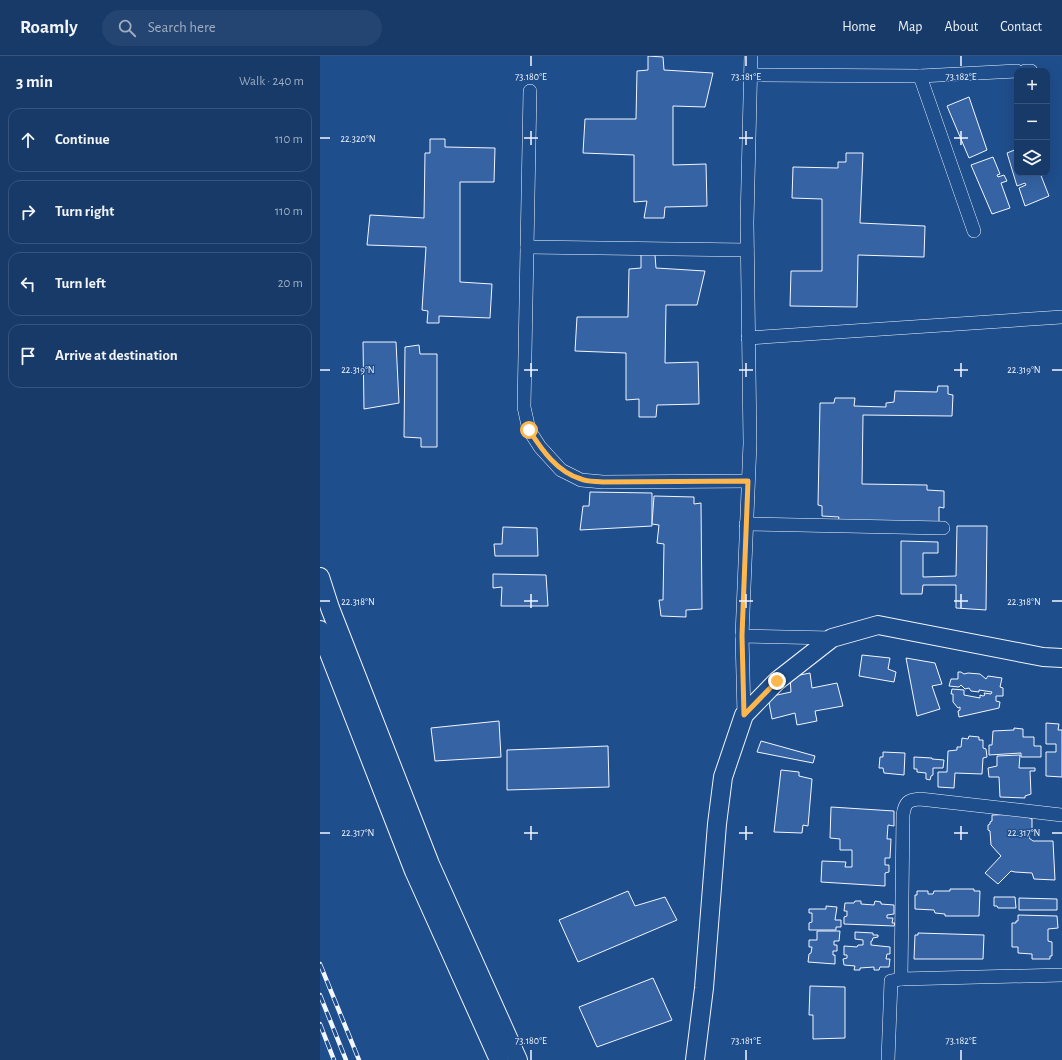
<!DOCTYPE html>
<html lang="en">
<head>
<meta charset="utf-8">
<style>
	body { margin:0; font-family:"Alegreya Sans",sans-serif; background:#244571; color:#f1f3f6 }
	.controls { position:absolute; right:12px; top:12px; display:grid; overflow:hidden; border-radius:8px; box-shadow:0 4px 16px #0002 }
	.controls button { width:36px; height:36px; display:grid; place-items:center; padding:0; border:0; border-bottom:1px solid #36547d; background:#173a69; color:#f1f3f6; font:20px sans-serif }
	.stop { position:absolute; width:12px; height:12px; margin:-9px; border:3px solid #ffb74d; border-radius:50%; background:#fff }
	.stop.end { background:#ffb74d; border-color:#fff; box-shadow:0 1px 4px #0008 }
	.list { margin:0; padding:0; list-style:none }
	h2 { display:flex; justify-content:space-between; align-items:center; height:52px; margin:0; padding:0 16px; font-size:17px }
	h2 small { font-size:13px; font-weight:400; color:#9eadc0 }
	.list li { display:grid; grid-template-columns:26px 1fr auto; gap:12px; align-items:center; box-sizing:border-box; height:64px; margin:0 8px 8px; padding:0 8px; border:1px solid #36547d; border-radius:12px }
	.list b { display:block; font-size:15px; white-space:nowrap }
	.list em { font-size:13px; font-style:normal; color:#9eadc0 }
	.icon { flex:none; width:22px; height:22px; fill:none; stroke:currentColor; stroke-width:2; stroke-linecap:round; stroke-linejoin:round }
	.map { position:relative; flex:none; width:742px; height:1004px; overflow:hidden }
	header { display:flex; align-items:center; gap:24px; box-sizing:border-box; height:56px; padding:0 20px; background:#173a69; border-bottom:1px solid #36547d }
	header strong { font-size:19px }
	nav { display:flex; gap:22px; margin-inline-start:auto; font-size:14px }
	.search { width:280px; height:36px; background:#244571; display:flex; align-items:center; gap:10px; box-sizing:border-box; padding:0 14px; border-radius:22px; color:#9eadc0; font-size:15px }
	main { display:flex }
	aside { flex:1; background:#173a69 }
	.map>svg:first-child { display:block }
	.building { fill:#3563a3; stroke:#f2f6ff }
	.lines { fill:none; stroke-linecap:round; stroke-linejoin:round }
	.street-casing { stroke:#f2f6ff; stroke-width:14 }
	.secondary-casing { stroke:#f2f6ff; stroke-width:20 }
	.street { stroke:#1f4e8c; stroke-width:13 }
	.secondary { stroke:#1f4e8c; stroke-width:18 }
	.rail-casing { stroke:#f2f6ff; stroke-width:4.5 }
	.rail { stroke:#1f4e8c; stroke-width:3; stroke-dasharray:9; stroke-linecap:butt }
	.route { stroke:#ffb74d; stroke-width:5 }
	.ticks { fill:none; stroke:#f2f6ff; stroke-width:1.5 }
	.ticks-label { font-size:10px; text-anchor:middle; fill:#f2f6ff; stroke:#1f4e8c; stroke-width:3; stroke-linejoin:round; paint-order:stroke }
</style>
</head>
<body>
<header>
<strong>Roamly</strong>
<div class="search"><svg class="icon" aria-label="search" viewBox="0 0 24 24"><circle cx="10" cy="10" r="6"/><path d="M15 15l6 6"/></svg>Search here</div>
<nav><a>Home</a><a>Map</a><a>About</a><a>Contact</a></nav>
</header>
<main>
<aside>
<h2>3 min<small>Walk · 240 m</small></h2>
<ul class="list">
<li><svg class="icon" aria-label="ahead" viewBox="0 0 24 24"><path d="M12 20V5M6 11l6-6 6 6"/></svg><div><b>Continue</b></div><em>110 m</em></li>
<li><svg class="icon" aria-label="right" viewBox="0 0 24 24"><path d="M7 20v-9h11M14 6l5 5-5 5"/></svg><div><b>Turn right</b></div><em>110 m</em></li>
<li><svg class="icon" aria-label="left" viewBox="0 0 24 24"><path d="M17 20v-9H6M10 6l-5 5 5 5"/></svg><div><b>Turn left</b></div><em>20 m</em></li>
<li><svg class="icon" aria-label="arrive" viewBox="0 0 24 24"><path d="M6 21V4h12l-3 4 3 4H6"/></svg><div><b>Arrive at destination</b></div></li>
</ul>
</aside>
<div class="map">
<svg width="742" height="1004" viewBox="0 0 742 1004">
	<rect width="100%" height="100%" fill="#1f4e8c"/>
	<g class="building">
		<path d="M328,0l15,1 1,13 49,3 -8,34 -32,-1v59l33,-1 1,42 -42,1 -1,11h-20l3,-17 -13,1v-47l-51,-2 2,-34h51l1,-48 11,-1z"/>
		<path d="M649,41l18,53 -18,8 -22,-52z"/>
		<path d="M110,83h15v8l50,1 -1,34h-34v100l32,2 -2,34 -51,-2v7h-12l1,-12 -6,-1 4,-63 -59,-2 3,-30 54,3 1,-65h5z"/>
		<path d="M697,93v24h23l9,23 -24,10 -6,-18 7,-3 -1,-2 -8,3 -10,-33z"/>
		<path d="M526,97h17l-3,70 65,3 -1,31 -66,-2 -1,52 -67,-1 1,-35h31v-72l-30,-1 1,-31 45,1v-6h8z"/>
		<path d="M673,101l7,17 -3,1 1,2 6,-2 3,6 -6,2 9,25 -18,6 -21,-49z"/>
		<path d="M321,196l14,3 1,13 49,3 -8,34h-31l-1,58 33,-1 1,42 -42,1 -1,12h-17v-18l-13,1v-47l-51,-2 2,-34h51l1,-48 12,-1z"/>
		<path d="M43,286h33l3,61 -35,6z"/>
		<path d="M99,289l1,9h17v93h-16v-9l-17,-1 1,-90z"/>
		<path d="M618,330h10v8l5,1 -1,21 -89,-1 -1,69 65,1v5l17,1v17l-5,-1v17l-101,-2 1,-5 -17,-1v-10l-4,-1 2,-102h14l1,-5h20l-1,8 32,1v-4l8,-1 1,-11 42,1z"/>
		<path d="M270,436l62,1v33l-72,4 3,-24h6z"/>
		<path d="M334,440l40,1v7l7,-1 1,106 -16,1v7l-25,-1 -2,-16h4l1,-56 -7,-1 2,-18 -7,-1z"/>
		<path d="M637,470h30l-1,84 -30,-2v-23h-33l-1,9h-21v-53l37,1v11h-15v24l33,-1z"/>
		<path d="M183,471l34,1 1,28h-43l-1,-12h8z"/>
		<path d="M173,518l53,1 2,31h-47l1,-19 -9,1z"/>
		<path d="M542,599l28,3 -2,11 8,3 -2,10 -35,-6z"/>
		<path d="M586,602l29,5 7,21 -10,2 8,23 -23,7z"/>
		<path d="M638,616h3l3,2 4,-1 12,1 6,5 2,-3 14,2 -2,9 3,1v8h-7v5l4,1 -1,6 -40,9 -1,-6 2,-1v-3l-2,1 -5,-6v-8h-2l1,-5 12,1v5l16,3v-3l3,1 2,-1 -1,-2 7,1 1,-2 -13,-2v2l-8,-1 -2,-3 -4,1 -4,-4 -2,2 -10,-1 2,-7h7z"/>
		<path d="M490,617l2,15 25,-5 6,23 -28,5 2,10 -20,4 -2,-12 -23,6 -4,-22 23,-5 -1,-15z"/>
		<path d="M179,665l2,36 -66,4 -4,-33z"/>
		<path d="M726,667l13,1 -1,6h4v47l-16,-1v-24h10v-8h-10z"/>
		<path d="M694,672l9,1v8h11v9h7v11h-20v-4l-32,2v-10h3l1,-14 21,-1z"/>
		<path d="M649,680l10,1v3h4v8l3,1 1,8 -4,1 -1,16 -27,-1 -1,15 -16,-1v-15h9l1,-21 9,-1v-3h4l1,-9 6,1z"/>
		<path d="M441,685l54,15 -2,7 -56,-11z"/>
		<path d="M288,690l1,41 -102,3v-40z"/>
		<path d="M563,696l22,1 -1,22 -20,-2 -1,-5h-4l1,-11h3z"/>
		<path d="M700,699l-1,13h16v3h-5l1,23 -6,2v2l-25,-1 -1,-20h-10l-1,-9 9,-2v-10z"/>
		<path d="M594,701l18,1v1l12,1 -1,8h-10v7l-2,1 -1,4 -4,-1v-6l-9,-1v-3h-3z"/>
		<path d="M461,714l18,2v4l13,3 -4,47 -5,-1 -1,8 -28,-1z"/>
		<path d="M511,751l63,4v15l-6,-1 -1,14h4l-1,19h-5v7h4v7l-4,1v13l-64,-4 1,-21 24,1 -1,5h7v-17h-12v-11l-10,-1z"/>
		<path d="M702,758l10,5v13l-2,1 -1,5 4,3h20l2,39 -21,-1 -2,-6 -17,-1 -4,-1 -13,13 -13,-11 16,-17 -10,-11 -1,-14 -2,-1v-5l2,-1v-2l2,-1v-6z"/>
		<path d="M630,833h24v2h6l-1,25h-34v-2l-10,-1 -1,-3 -19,-1v-14h2v-4h11v3h5l1,-3h16z"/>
		<path d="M308,835l7,15 30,-9 12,23 -99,42 -19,-42z"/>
		<path d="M674,841h21l1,11h-18l-1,-2h-3z"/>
		<path d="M699,842l38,1v11h-38z"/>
		<path d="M535,845h6v3l13,1 1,-4 6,1v2l13,1v9l-7,1v3h6l-1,5h3l-1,3 -50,-2v-7l3,-1v-5h-3l1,-8h9z"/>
		<path d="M506,850l11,1 -2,13h6v7h-5v3h-27v-7l3,-1v-9h-3v-4h17z"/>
		<path d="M698,859l39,1 1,12 -10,1v12l4,1v14h-2v3h-18v-5l-14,-1v-6h-6v-24h4v-2h2z"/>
		<path d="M497,875h23l-1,10h-5v4h3v6h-4v4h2v9l-27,-2 1,-8 2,-1 1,-6h-3v-7h8z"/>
		<path d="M535,876l18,1v2h5v2l-5,1 -1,3h-1v4l19,2v7h-3l-1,5h4l-1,8h-9l-1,3h-5v-3l-14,1v2h-6l1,-4 -11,-1 -1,-6 4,-1v-3h-3v-9l13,1 1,-2h5v-5l-8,-1z"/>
		<path d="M598,877l66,2 -1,24h-69l1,-24h3z"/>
		<path d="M333,922l19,42 -75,27 -18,-40z"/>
		<path d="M490,930l35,1v51l-32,1v-24h-4z"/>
	</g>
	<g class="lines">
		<defs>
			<g id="street">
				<path d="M705,15h6"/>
				<path d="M431,19l169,1 97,-5"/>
				<path d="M600,20l54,155"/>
				<path d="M210,35l-6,316 5,23 11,17 21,23 20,10 22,2 145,-1"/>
				<path d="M207,191l220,3"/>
				<path d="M428,282l314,-21"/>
				<path d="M426,468l197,4"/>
				<path d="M422,580l8,-193 -3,-221 4,-166"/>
				<path d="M424,659l-2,-79 90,2"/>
				<path d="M581,923l2,-164c2,-13 5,-15 17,-16l142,16"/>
				<path d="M568,1004l3,-79 10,-2 161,-4"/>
			</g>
			<g id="secondary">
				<path d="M0,521l10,31 100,256 88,196"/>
				<path d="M0,574l94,241 85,189"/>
				<path d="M375,1004l9,-72 13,-164 6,-47 21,-62 33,-34 55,-43 46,-13 165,32 19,1"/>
			</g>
		</defs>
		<use href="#street" class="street-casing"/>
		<use href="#secondary" class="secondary-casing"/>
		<use href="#street" class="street"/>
		<use href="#secondary" class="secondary"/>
		<defs>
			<g id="rail">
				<path d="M0,908l39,96"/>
				<path d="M0,939l26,65"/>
				<path d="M0,968l14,36"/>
			</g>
		</defs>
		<use href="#rail" class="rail-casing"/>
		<use href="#rail" class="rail"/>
	</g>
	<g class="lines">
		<path class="route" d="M209,374c13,20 28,42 52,49 6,3 15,2 22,3l145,-1 -6,155 2,79 33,-34"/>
	</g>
	<path class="ticks" d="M211,0v10M426,0v10M641,0v10M211,75v14M426,75v14M641,75v14M0,82h10M204,82h14M419,82h14M634,82h14M211,307v14M426,307v14M641,307v14M0,314h10M204,314h14M419,314h14M634,314h14M732,314h10M211,538v14M426,538v14M641,538v14M0,545h10M204,545h14M419,545h14M634,545h14M732,545h10M211,770v14M426,770v14M641,770v14M0,777h10M204,777h14M419,777h14M634,777h14M732,777h10M211,994v10M426,994v10M641,994v10"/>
	<g class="ticks-label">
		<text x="211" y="24">73.180°E</text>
		<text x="426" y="24">73.181°E</text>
		<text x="641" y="24">73.182°E</text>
		<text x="38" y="86">22.320°N</text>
		<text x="38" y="317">22.319°N</text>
		<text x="704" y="317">22.319°N</text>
		<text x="38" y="549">22.318°N</text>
		<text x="704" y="549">22.318°N</text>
		<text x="38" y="780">22.317°N</text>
		<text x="704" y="780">22.317°N</text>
		<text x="211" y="988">73.180°E</text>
		<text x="426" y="988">73.181°E</text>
		<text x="641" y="988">73.182°E</text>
	</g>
</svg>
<div class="controls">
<button>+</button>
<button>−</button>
<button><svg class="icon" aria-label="layers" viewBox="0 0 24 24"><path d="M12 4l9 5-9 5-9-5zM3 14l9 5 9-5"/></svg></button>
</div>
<div class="stop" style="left:209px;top:374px"></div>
<div class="stop end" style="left:457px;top:625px"></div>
</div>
</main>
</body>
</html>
